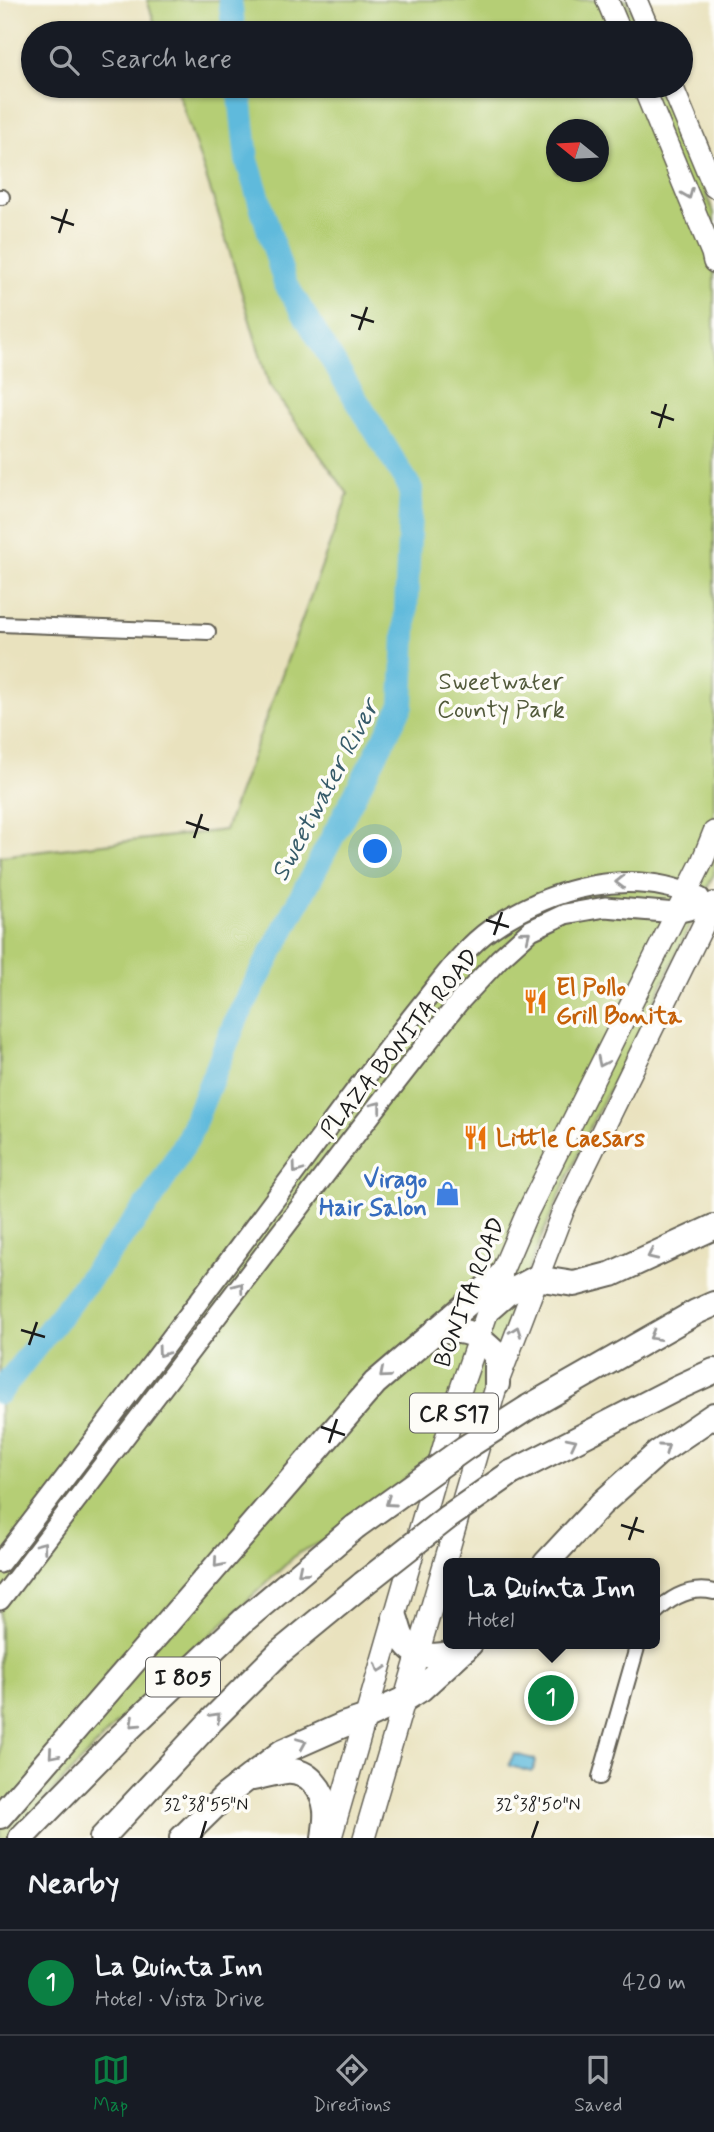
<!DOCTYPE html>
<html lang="en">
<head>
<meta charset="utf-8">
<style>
	body { margin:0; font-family:Mynerve,sans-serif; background:#20242c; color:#f1f3f6 }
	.compass { position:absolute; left:546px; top:119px; width:63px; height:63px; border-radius:50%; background:#171b24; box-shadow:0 2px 5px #0004; rotate:288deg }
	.you { position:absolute; left:376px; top:852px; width:24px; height:24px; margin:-18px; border:5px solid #fff; border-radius:50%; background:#1a73e8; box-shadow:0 0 0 10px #1a73e833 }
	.badge { display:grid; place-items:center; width:46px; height:46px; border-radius:50%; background:#0b8043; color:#fff; font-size:23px; font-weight:700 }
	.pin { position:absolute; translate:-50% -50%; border:4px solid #fff; box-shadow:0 2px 7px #0006 }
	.popup { position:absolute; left:443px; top:1558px; width:217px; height:91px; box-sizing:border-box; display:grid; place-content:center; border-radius:10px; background:#171b24; filter:drop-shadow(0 2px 5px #0005); font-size:23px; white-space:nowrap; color:#9ea1a6 }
	.popup b { font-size:26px; color:#f1f3f6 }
	.popup::after { content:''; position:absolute; left:50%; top:100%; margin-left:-14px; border:14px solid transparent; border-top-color:#171b24 }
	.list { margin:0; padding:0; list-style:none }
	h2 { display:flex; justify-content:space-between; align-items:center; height:91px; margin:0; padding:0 28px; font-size:30px }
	h2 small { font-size:23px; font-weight:400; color:#9ea1a6 }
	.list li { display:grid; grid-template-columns:46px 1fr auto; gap:21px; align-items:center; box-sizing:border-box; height:105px; padding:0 28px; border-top:2px solid #363941 }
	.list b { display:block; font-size:26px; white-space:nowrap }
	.list p { margin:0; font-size:23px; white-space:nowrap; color:#9ea1a6 }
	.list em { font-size:23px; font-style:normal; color:#9ea1a6 }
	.icon { flex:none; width:38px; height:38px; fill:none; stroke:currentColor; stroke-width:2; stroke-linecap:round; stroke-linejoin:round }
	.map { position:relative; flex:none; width:714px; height:1838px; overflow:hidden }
	.search { position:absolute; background:#171b24; box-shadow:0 2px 5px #0004; left:21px; right:21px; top:21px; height:77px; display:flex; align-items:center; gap:18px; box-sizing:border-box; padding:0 24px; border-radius:38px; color:#9ea1a6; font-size:26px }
	.sheet { height:196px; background:#171b24 }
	nav { display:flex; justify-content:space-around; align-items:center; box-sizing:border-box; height:98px; border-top:2px solid #363941; background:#171b24; font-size:19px; color:#9ea1a6 }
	nav a { display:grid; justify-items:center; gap:4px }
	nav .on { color:#0b8043 }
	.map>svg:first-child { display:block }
	.green { fill:#b5ce74; stroke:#687548; stroke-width:2; fill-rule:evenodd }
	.water { fill:#5ebadc; stroke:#3d6b7c; stroke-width:2 }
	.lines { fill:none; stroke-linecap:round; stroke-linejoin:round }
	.river { stroke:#5ebadc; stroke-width:24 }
	.street-casing { stroke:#646155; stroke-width:18 }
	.secondary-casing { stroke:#646155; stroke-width:23 }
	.primary-casing { stroke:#646155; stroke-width:24 }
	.highway-casing { stroke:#646155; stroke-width:28 }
	.street { stroke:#fff; stroke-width:14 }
	.secondary { stroke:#fff; stroke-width:19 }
	.primary { stroke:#fff; stroke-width:21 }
	.highway { stroke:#fff; stroke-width:24 }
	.highway-bridge-casing { stroke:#646155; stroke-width:28; stroke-linecap:butt }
	.highway-bridge { stroke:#fff; stroke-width:24 }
	.oneway { stroke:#999 }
	.ticks { fill:none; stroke:#1c1c1c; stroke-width:2.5 }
	.labels { text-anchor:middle; stroke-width:7; stroke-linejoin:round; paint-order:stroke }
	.shield { fill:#fdfcf7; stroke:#605f5e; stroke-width:2 }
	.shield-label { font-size:23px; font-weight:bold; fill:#1c1c1c }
	.park-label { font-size:24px; fill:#525a3b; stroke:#fdfcf7 }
	.food-label { font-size:24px; font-weight:bold; fill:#c56008; stroke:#fdfcf7; text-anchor:start }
	.street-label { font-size:24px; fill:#1c1c1c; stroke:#fdfcf7 }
	.shop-label { font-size:24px; font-weight:bold; fill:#366cbe; stroke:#fdfcf7; text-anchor:end }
	.water-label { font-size:26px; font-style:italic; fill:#365b69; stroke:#fdfcf7 }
	.ticks-label { font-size:18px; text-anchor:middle; fill:#1c1c1c; stroke:#fdfcf7; stroke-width:7; stroke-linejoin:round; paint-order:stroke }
</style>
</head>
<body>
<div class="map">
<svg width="714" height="1838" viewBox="0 0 714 1838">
	<rect width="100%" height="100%" fill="#fdfcf7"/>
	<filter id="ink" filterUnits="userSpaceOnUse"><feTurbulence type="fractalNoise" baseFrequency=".0143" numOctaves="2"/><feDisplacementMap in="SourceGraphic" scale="14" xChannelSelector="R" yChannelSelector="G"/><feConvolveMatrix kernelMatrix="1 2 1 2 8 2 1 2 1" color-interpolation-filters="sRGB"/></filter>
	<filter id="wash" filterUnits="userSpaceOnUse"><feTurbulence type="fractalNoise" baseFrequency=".00686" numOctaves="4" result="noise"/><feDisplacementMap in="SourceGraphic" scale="28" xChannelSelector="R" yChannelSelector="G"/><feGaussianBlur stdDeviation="1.57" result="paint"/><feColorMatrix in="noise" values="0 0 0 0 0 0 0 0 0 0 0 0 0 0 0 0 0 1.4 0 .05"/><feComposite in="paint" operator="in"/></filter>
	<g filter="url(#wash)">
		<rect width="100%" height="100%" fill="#e9e2be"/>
		<g class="green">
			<path d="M147,0h480l14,33h-483z"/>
			<path d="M176,86h487l51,127v661l-73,155 -48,92 -49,110 -43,111 -28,84 -47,34 -71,67 -57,26 -185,174 -104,111h-9v-982l225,-26 123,-336 -79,-109 -50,-169zM556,130h42v42h-42z"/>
		</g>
		<path class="water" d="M514,1754l20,5 2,2 -3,9 -2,2 -21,-6 -1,-2z"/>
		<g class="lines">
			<g class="river">
				<path d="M230,0l4,33"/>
				<path d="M0,1392l151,-192 37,-62 48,-118 166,-315 9,-216 -126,-206 -38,-123 -8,-74"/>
			</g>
		</g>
	</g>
	<g filter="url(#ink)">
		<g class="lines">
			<defs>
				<g id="street">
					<path d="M0,197h2"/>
					<path d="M0,624l208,8"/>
					<path d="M654,1614c17,-17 37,-28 60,-22"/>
					<path d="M600,1777l38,-133"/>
				</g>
				<g id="secondary">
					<path d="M0,1563c107,-139 213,-280 318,-422 34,-46 69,-93 105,-138 21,-26 41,-55 68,-74 61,-42 139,-63 209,-31"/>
					<path d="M0,1600l359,-470 99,-127 41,-44 32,-29 34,-16 40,-7 71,6 38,-9"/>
				</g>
				<g id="primary">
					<path d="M607,0l14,33"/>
					<path d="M636,0l14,33"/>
					<path d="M643,86l69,167 2,9"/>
					<path d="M672,86l42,101"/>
					<path d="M331,1837l127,-440 42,-121 27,-63 175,-351 12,-30"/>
					<path d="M364,1838l133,-454 66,-173 151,-308"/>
				</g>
				<g id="highway">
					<path d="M490,1308l16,-14 30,-16 38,6 38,-10 102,-47"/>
					<path d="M436,1330c32,-1 39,3 61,25v29"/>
					<path d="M529,1407l167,-95 18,-8"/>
					<path d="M511,1473l166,-85 37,-17"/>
					<path d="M546,1563l55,-59 57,-51 56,-38"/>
					<path d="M395,1617c3,7 4,16 8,22 13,23 42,18 62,10"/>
					<path d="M253,1778c11,-2 22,-6 33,-7 22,-2 38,19 40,39 1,9 -1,19 -2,28"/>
					<path d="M0,1816l375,-433 125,-107"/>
					<path d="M21,1838l99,-101 124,-117 111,-93"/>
					<path d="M102,1838l110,-118 67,-67 84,-69"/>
					<path d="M182,1838l43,-42 57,-44 61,-27 21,-7 41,-19 16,-10 49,-45"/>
				</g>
			</defs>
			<use href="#street" class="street-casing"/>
			<use href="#secondary" class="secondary-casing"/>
			<use href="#primary" class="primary-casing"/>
			<use href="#highway" class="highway-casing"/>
			<use href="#street" class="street"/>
			<use href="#secondary" class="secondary"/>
			<use href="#primary" class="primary"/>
			<use href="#highway" class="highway"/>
			<defs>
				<g id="highway-bridge">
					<path d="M355,1527l110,-79 64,-41"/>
					<path d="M363,1584l85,-67 63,-44"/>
				</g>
			</defs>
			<use href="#highway-bridge" class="highway-bridge-casing"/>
			<use href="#highway-bridge" class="highway-bridge"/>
		</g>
		<defs><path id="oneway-chevron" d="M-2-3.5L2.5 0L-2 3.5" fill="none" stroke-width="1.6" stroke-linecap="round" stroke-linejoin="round" transform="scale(1.75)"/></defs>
		<g class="oneway">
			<use href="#oneway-chevron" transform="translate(688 194) rotate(68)"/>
			<use href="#oneway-chevron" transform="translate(620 882) rotate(179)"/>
			<use href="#oneway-chevron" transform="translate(526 935) rotate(-39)"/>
			<use href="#oneway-chevron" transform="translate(602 1062) rotate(116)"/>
			<use href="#oneway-chevron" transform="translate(377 1106) rotate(-52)"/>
			<use href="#oneway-chevron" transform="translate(297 1169) rotate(126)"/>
			<use href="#oneway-chevron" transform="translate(652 1255) rotate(155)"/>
			<use href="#oneway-chevron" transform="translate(239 1287) rotate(-53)"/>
			<use href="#oneway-chevron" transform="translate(516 1331) rotate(-70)"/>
			<use href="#oneway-chevron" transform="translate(654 1336) rotate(150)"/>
			<use href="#oneway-chevron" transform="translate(162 1352) rotate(126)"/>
			<use href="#oneway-chevron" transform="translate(384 1374) rotate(139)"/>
			<use href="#oneway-chevron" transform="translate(572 1442) rotate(-27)"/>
			<use href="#oneway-chevron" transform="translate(665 1448) rotate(-35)"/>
			<use href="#oneway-chevron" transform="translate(390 1502) rotate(145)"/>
			<use href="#oneway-chevron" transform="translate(42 1546) rotate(-53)"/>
			<use href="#oneway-chevron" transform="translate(218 1563) rotate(131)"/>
			<use href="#oneway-chevron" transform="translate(302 1571) rotate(140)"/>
			<use href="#oneway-chevron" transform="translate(380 1668) rotate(107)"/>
			<use href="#oneway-chevron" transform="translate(216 1717) rotate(-46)"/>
			<use href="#oneway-chevron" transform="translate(134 1723) rotate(137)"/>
			<use href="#oneway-chevron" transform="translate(302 1743) rotate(-23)"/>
			<use href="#oneway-chevron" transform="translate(53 1754) rotate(131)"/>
		</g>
	</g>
	<path class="ticks" d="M51,217l23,8M59,233l8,-24M351,315l23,7M359,330l8,-23M651,412l23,8M659,428l7,-24M186,822l23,8M194,838l8,-24M486,920l23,7M494,935l8,-23M21,1330l24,7M29,1345l8,-23M321,1427l24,8M329,1443l8,-24M621,1525l23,7M629,1540l8,-23M201,1838l5,-17M532,1838l6,-17"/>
	<defs>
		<symbol id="restaurant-bare" viewBox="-9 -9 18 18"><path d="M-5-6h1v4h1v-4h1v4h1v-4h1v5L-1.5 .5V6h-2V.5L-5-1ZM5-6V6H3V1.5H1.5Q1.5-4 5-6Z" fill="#e8710a" stroke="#fdfcf7" stroke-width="2.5" paint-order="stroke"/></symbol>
		<symbol id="shop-bare" viewBox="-9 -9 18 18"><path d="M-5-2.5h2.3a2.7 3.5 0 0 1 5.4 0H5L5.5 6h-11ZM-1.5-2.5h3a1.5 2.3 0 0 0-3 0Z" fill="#3f7fe0" stroke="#fdfcf7" stroke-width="2.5" paint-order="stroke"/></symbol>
	</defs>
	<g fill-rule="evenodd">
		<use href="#restaurant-bare" x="518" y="984" width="35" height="35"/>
		<use href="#restaurant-bare" x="458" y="1120" width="35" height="35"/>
		<use href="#shop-bare" x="430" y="1176" width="35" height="35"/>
	</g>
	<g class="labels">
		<g class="shield">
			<rect x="410" y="1393.5" width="88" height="39" rx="5"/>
			<rect x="146" y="1657.5" width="74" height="39" rx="5"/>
		</g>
		<g class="shield-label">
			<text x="454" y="1421">CR S17</text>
			<text x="183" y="1685">I 805</text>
		</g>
		<g class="park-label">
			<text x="501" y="689">Sweetwater<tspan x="501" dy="28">County Park</tspan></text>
		</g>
		<g class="food-label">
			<text x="556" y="995">El Pollo<tspan x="556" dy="28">Grill Bonita</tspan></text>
			<text x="496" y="1146">Little Caesars</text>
		</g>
		<g class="street-label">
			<text transform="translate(399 1043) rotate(-51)" y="8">PLAZA BONITA ROAD</text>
			<text transform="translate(469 1292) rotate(-69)" y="8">BONITA ROAD</text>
		</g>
		<g class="shop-label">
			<text x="427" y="1187">Virago<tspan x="427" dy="28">Hair Salon</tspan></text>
		</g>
		<g class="water-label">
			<text transform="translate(324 790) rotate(-62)" y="9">Sweetwater River</text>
		</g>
	</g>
	<g class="ticks-label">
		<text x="206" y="1810">32°38'55"N</text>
		<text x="538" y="1810">32°38'50"N</text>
	</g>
</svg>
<svg class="compass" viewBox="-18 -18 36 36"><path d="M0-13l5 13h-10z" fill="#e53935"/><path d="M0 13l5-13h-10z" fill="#9ea1a6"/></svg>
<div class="you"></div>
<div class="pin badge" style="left:551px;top:1698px">1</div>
<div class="popup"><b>La Quinta Inn</b>Hotel</div>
<div class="search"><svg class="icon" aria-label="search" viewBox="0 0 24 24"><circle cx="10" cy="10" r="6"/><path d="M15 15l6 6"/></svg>Search here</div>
</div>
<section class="sheet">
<h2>Nearby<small></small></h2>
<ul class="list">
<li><span class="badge">1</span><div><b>La Quinta Inn</b><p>Hotel · Vista Drive</p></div><em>420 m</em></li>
</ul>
</section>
<nav>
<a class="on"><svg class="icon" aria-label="map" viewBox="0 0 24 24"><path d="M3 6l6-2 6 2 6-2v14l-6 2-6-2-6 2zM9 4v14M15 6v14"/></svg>Map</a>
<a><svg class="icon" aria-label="directions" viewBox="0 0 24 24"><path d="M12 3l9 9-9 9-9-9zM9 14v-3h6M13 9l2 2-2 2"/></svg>Directions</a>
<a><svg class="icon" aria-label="saved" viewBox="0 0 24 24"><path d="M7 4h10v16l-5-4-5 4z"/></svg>Saved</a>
</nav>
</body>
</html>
